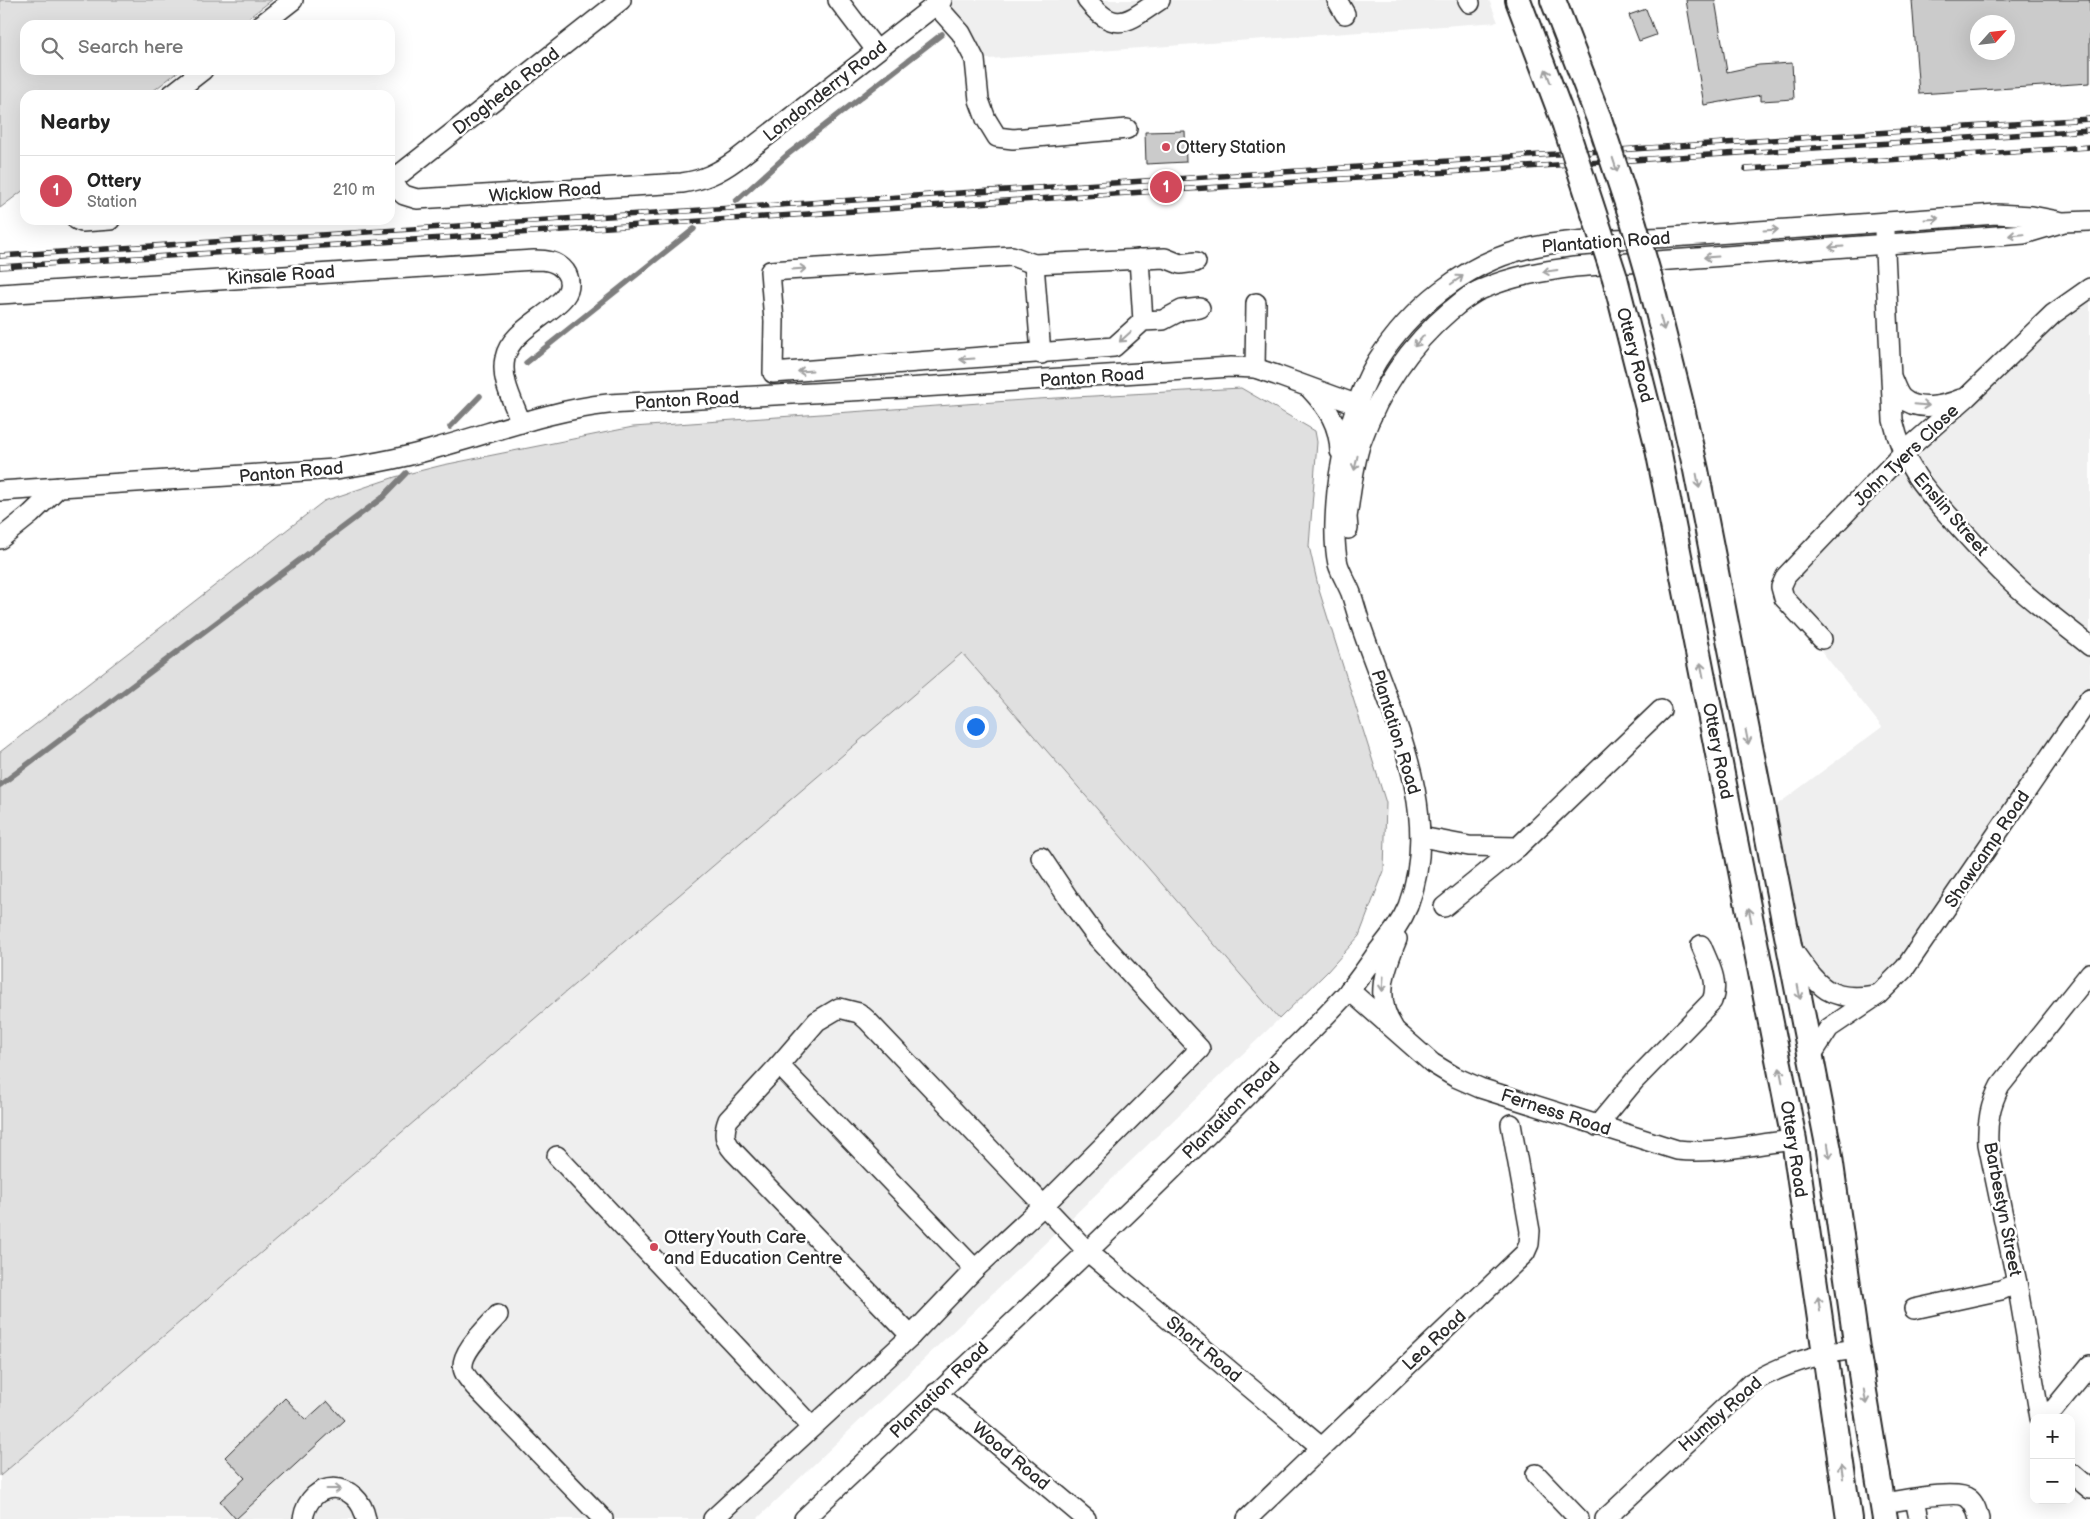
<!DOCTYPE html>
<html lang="en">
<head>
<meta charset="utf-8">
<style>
	body { margin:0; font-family:"Balsamiq Sans",sans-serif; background:#f2f2f2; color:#222 }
	.controls { position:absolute; right:15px; bottom:15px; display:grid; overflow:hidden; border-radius:10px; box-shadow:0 5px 20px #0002 }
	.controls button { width:45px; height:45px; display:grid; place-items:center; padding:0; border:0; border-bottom:1px solid #e0e0e0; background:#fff; color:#222; font:25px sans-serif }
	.compass { position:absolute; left:1970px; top:15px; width:45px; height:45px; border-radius:50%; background:#fff; box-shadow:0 5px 20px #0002; rotate:63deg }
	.you { position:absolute; left:975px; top:726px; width:18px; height:18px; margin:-12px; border:4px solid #fff; border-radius:50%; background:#1a73e8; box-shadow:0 0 0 8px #1a73e833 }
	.badge { display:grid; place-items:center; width:32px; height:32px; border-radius:50%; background:#d1495b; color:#fff; font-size:16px; font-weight:700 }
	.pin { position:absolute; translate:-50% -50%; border:2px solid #fff; box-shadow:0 1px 5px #0006 }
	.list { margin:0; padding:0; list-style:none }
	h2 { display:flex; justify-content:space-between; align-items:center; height:65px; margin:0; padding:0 20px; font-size:21px }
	h2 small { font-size:16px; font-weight:400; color:#767676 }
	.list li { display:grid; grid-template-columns:32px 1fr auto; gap:15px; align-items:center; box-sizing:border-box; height:70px; padding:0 20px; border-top:1px solid #e0e0e0 }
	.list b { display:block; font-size:19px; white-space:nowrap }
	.list p { margin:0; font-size:16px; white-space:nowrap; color:#767676 }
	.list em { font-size:16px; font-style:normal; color:#767676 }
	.icon { flex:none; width:28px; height:28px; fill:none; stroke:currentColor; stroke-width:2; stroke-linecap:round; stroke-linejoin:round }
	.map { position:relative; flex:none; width:2090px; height:1519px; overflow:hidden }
	.search { position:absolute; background:#fff; box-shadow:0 5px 20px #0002; left:20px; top:20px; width:375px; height:55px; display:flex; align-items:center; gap:12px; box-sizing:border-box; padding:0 18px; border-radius:15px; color:#767676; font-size:19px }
	.panel { position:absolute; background:#fff; box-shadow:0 5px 20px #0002; left:20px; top:90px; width:375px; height:135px; border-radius:15px }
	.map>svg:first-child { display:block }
	.built { fill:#efefef }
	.green { fill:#e0e0e0; stroke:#868686 }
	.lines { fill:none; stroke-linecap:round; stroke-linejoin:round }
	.stream { stroke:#7e7e7e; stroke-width:5.5 }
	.building { fill:#cbcbcb; stroke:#2b2b2b; fill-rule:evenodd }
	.minor-casing { stroke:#2b2b2b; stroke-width:22 }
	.major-casing { stroke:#2b2b2b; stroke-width:28 }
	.minor { stroke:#fff; stroke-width:19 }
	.major { stroke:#fff; stroke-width:24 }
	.rail-casing { stroke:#2b2b2b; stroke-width:5.5 }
	.rail { stroke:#fff; stroke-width:4; stroke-dasharray:11; stroke-linecap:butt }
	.major-bridge-casing { stroke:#2b2b2b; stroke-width:28; stroke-linecap:butt }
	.major-bridge { stroke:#fff; stroke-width:24 }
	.oneway { stroke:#a0a0a0 }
	.poi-dot { fill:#d1495b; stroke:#fff; stroke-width:2 }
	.labels { text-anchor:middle; stroke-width:5; stroke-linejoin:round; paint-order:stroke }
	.street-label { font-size:18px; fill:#2b2b2b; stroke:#fff }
	.poi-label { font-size:18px; fill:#2b2b2b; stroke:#fff; text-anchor:start }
</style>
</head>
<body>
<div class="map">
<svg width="2090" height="1519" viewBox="0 0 2090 1519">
	<rect width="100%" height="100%" fill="#fff"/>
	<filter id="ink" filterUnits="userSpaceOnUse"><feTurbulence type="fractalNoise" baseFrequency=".02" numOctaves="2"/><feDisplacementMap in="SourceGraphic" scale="10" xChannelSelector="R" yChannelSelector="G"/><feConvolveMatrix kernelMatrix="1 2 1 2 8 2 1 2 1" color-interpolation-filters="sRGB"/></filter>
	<g filter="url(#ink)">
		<g class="built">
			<path d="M942,0h547l9,22 -523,38z"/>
			<path d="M2090,290v408l-185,270 -51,30 -45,-26 -47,-156 120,-89 -111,-139 68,-69z"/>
			<path d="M962,653l317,366 -522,500h-757v-43z"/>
		</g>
		<g class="green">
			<path d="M0,0h272l-33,25h-214v45h155l-32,25h-123v94l-25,19z"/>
			<path d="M1241,388l74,43 2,11 -8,104 10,44 67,213 -2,68 -25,65 -32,36 -48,47 -317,-366 -962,823v-724l324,-251 71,-24 48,-12 190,-38 405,-28z"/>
		</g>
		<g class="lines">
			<g class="stream">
				<path d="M736,201l51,-46 155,-121"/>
				<path d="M526,363l168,-134"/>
				<path d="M450,427l30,-31"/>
				<path d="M0,785l382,-287 24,-25"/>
			</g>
		</g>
		<g class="building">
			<path d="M1686,0h29l12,72 32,-7 33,-2 2,36 -33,2v-6l-57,10z"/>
			<path d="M1912,0h178v83l-171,11zM1978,22h30v30h-30z"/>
			<path d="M1646,9l10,26 -17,6 -10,-26z"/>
			<path d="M1185,131l1,31 -40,2 -1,-32z"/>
			<path d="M285,1398l21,22 21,-19 17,19 -108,99 -16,-18 25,-23 -20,-21z"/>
		</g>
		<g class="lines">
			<defs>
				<g id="minor">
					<path d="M838,0l38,50"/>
					<path d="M1087,0c29,36 41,21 73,0"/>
					<path d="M1337,0l8,14"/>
					<path d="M1468,0l2,3"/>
					<path d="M936,5l25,28 14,27 4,40 7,19 11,18 16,2 114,-10"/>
					<path d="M261,25l32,-25"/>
					<path d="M171,95l32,-25"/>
					<path d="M390,182l14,13 13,4 265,-16c21,-3 36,-10 54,-23l206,-160"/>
					<path d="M390,182l231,-182"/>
					<path d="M77,220l5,2 28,-2"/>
					<path d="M1884,231l9,189c11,49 34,72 67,108 17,19 35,38 53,55 24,23 52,42 77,63"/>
					<path d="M1139,259l4,62"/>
					<path d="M1196,262l-16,2 -15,-6 -131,6 -22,-8 -242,15 4,50 -1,52 341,-26 29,-26 20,-1 19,-10 18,-2"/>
					<path d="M1034,264l7,90"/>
					<path d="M0,294l534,-34c12,0 23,1 31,11 5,7 6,17 0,25 -15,20 -55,35 -60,62 -5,22 9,45 16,65"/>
					<path d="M1255,368l1,-65"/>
					<path d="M1892,379c3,6 5,14 10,19 15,14 42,8 59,1"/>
					<path d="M1311,390c17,18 28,35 29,61"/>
					<path d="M0,491l335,-22c36,-5 70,-11 105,-22 55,-15 111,-37 168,-43l298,-16 325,-21 24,1 21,7 82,30 13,12"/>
					<path d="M1348,529l-1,-12c4,-24 6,-51 14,-75 18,-50 48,-96 89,-131 10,-8 22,-19 35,-23 28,-12 59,-17 89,-21l450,-33 37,-11"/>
					<path d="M0,539l31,-25 28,-27"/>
					<path d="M1822,639l-38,-41 -3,-11 5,-11 117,-123 64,-56 86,-83 37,-26"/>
					<path d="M1421,837l48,9 49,1"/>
					<path d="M1444,907l74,-60 143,-137"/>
					<path d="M1791,948c26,36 35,55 83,47"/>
					<path d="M1349,990l83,73 23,14 25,11 197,62c39,4 77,-6 117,-10"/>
					<path d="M1393,1027c-19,-29 -8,-59 4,-88"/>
					<path d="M1811,1056l18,-28 49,-33 27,-27 185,-270"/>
					<path d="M779,1065l196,204"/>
					<path d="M1597,1126l38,-46 77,-79c8,-20 -4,-38 -11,-56"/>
					<path d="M557,1156l255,271"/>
					<path d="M1914,1309l87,-19 16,-7"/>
					<path d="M498,1315c-11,13 -37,36 -35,53 1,7 8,14 13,20l127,131"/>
					<path d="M911,1336l-177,-184c-10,-11 -11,-19 -6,-32l51,-55 38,-44 22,-13 20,5 8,7 220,231 234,196"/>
					<path d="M936,1393l150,126"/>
					<path d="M2040,1415l14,-6 36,-44"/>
					<path d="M2040,1418l-23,-135 -29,-139c-1,-22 2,-39 12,-58l90,-113"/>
					<path d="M2071,1473l19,16"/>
					<path d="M1536,1474l43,45"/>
					<path d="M1915,1499l4,20"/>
					<path d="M1882,1503c17,-2 75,-14 86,-5 7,5 9,13 11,21"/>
					<path d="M303,1519c7,-42 55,-40 63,0"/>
					<path d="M713,1519l198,-183 64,-67 68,-63 157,-157 -105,-114 -22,-30 -32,-48"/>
					<path d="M804,1519c155,-147 313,-291 463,-444 27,-28 55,-54 81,-83 11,-13 21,-28 31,-42 11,-14 22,-27 29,-44 36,-96 -18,-193 -48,-283 -3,-10 -6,-20 -9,-30 -4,-10 -10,-19 -13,-29 -5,-23 -3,-50 -1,-73 5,-42 18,-94 40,-130 33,-52 87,-97 148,-112 47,-12 98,-9 146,-12 108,-7 217,-15 325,-23l36,2 31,6 27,-1"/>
					<path d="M1247,1519l278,-266 4,-9 1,-13 -19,-107"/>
					<path d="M1605,1519l146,-136c34,-20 68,-30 106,-34"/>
				</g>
				<g id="major">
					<path d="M1518,0l46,122"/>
					<path d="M1553,0l46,119"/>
					<path d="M1649,276l32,128 15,66 133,680 28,199 28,170"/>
					<path d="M1615,278l42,166 137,696 55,379"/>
				</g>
			</defs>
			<use href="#minor" class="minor-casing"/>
			<use href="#major" class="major-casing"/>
			<use href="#minor" class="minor"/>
			<use href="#major" class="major"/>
			<defs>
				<g id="rail">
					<path d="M1746,169l344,-22"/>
					<path d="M0,256l2090,-137"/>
					<path d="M0,267l2090,-137"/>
				</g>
			</defs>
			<use href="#rail" class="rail-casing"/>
			<use href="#rail" class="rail"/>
			<defs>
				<g id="major-bridge">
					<path d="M1599,119l35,105 15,52"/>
					<path d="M1564,122l51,156"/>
				</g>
			</defs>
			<use href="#major-bridge" class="major-bridge-casing"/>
			<use href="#major-bridge" class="major-bridge"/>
		</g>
		<defs><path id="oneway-shaft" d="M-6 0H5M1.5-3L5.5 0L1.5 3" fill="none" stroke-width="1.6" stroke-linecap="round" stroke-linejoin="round" transform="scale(1.25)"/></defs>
		<g class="oneway">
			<use href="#oneway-shaft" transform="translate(1548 76) rotate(-110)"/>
			<use href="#oneway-shaft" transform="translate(1615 165) rotate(72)"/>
			<use href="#oneway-shaft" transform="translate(1932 219) rotate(-3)"/>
			<use href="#oneway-shaft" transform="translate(1771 230) rotate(-4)"/>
			<use href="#oneway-shaft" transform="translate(2016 235) rotate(175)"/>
			<use href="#oneway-shaft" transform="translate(1836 247) rotate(176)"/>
			<use href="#oneway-shaft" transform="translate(1711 257) rotate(176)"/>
			<use href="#oneway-shaft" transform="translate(799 269) rotate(-4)"/>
			<use href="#oneway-shaft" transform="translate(1550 271) rotate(172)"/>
			<use href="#oneway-shaft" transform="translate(1457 280) rotate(-35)"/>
			<use href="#oneway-shaft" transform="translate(1662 323) rotate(75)"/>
			<use href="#oneway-shaft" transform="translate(1125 337) rotate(138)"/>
			<use href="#oneway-shaft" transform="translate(1419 341) rotate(131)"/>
			<use href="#oneway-shaft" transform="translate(967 359) rotate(176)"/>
			<use href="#oneway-shaft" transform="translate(805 371) rotate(176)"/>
			<use href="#oneway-shaft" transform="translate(1922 405) rotate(5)"/>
			<use href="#oneway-shaft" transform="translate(1356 463) rotate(102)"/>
			<use href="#oneway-shaft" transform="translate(1698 481) rotate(79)"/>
			<use href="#oneway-shaft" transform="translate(1702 670) rotate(-101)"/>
			<use href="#oneway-shaft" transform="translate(1747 737) rotate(79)"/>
			<use href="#oneway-shaft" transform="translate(1750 915) rotate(-101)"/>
			<use href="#oneway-shaft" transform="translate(1383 984) rotate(94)"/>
			<use href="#oneway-shaft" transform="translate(1799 992) rotate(79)"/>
			<use href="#oneway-shaft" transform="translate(1781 1075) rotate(-101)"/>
			<use href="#oneway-shaft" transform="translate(1829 1151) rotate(81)"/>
			<use href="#oneway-shaft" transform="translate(1819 1304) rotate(-98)"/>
			<use href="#oneway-shaft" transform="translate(1865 1397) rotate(81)"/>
			<use href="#oneway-shaft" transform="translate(1842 1471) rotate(-98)"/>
			<use href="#oneway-shaft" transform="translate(334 1489)"/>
		</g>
	</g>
	<g class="poi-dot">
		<circle cx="1166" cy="147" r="5"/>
		<circle cx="654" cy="1247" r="5"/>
	</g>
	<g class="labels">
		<g class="street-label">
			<text transform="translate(506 91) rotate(-38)" y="6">Drogheda Road</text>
			<text transform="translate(825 91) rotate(-38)" y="6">Londonderry Road</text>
			<text transform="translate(545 192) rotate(-4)" y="6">Wicklow Road</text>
			<text transform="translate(1606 242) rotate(-4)" y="6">Plantation Road</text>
			<text transform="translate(281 275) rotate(-4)" y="6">Kinsale Road</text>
			<text transform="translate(1635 355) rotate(75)" y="6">Ottery Road</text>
			<text transform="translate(1092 377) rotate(-4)" y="6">Panton Road</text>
			<text transform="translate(687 400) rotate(-3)" y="6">Panton Road</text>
			<text transform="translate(1906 455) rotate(-44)" y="6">John Tyers Close</text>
			<text transform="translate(291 472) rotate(-5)" y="6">Panton Road</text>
			<text transform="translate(1951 514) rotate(49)" y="6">Enslin Street</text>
			<text transform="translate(1396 732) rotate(73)" y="6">Plantation Road</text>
			<text transform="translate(1718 751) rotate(79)" y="6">Ottery Road</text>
			<text transform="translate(1987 849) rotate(-56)" y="6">Shawcamp Road</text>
			<text transform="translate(1231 1110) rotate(-45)" y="6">Plantation Road</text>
			<text transform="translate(1556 1112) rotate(18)" y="6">Ferness Road</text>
			<text transform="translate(1794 1149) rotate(81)" y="6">Ottery Road</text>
			<text transform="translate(2003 1209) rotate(79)" y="6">Barbestyn Street</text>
			<text transform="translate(1434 1340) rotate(-43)" y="6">Lea Road</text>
			<text transform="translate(1204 1349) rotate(40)" y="6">Short Road</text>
			<text transform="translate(939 1390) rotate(-44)" y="6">Plantation Road</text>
			<text transform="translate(1720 1414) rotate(-41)" y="6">Humby Road</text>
			<text transform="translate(1011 1456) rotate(40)" y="6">Wood Road</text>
		</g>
		<g class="poi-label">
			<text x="1176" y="153">Ottery Station</text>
			<text x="664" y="1243">Ottery Youth Care<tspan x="664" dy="21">and Education Centre</tspan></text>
		</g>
	</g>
</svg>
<div class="controls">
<button>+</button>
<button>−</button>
</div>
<svg class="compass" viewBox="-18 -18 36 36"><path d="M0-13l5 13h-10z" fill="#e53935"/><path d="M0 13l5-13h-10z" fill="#767676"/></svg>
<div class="you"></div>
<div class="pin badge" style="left:1166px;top:187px">1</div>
<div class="search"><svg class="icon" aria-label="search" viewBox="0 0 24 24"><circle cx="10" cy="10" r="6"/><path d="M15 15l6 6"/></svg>Search here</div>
<section class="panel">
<h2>Nearby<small></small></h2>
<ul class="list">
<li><span class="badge">1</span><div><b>Ottery</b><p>Station</p></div><em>210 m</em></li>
</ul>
</section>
</div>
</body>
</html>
